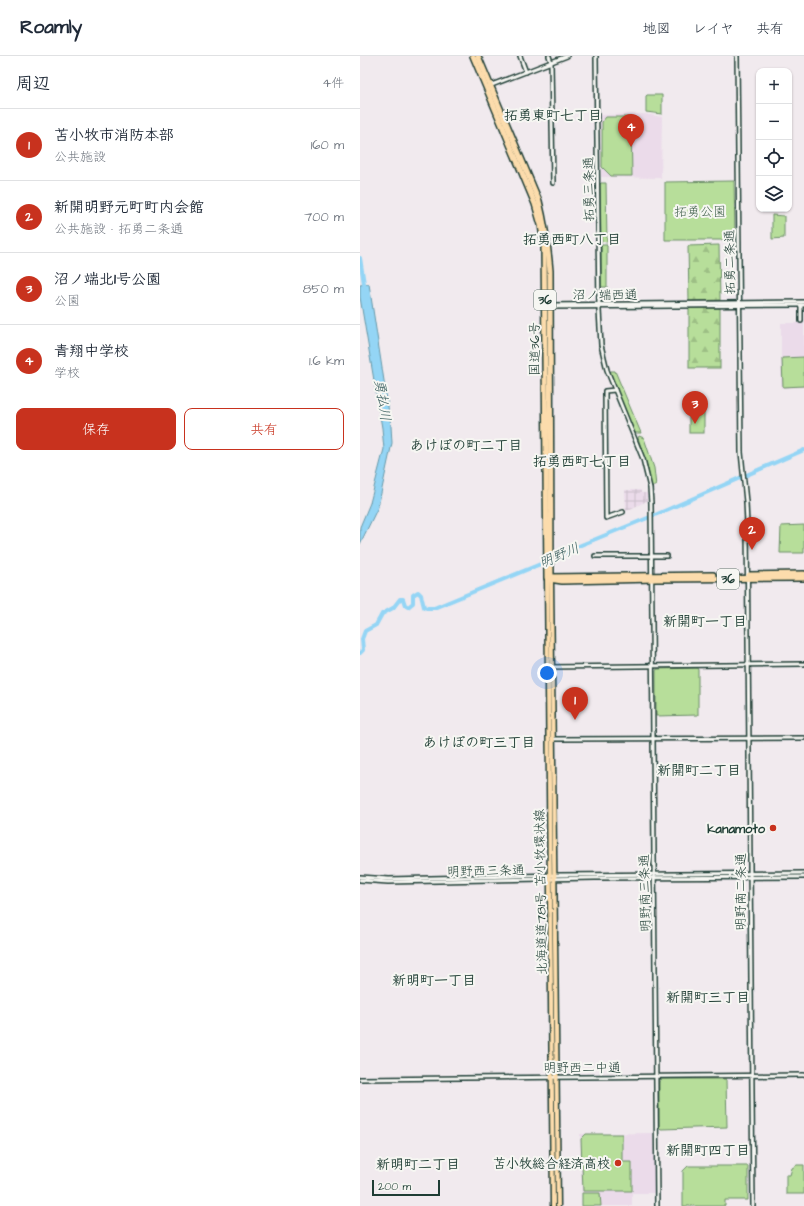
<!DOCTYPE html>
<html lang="ja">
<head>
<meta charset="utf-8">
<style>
	body { margin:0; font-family:"Architects Daughter","Klee One",sans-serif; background:#f2f2f3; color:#1f2937 }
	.controls { position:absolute; right:12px; top:12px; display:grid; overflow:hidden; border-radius:8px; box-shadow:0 1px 3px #0004 }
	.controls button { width:36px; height:36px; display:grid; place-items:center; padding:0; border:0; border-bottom:1px solid #e0e1e3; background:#fff; color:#1f2937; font:20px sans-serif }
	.scale { position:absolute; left:12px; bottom:10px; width:68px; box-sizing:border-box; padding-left:4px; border:2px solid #1f3d34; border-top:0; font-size:11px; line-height:14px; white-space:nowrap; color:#1f3d34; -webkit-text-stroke:3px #f6f6f2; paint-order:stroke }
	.you { position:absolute; left:187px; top:617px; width:14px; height:14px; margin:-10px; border:3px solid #fff; border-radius:50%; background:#1a73e8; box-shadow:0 0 0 6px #1a73e833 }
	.badge { display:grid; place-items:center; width:26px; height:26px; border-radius:50%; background:#c8321e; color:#fff; font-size:13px; font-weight:700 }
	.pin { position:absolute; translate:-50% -33px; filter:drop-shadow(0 1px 2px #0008) }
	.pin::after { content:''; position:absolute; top:21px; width:14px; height:12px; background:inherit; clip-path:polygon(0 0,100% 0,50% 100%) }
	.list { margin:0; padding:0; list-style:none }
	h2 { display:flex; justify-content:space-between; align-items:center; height:52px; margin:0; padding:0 16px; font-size:17px }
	h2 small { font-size:13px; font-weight:400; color:#747a83 }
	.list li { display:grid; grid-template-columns:26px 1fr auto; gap:12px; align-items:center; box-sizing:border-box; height:72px; padding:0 16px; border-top:1px solid #e0e1e3 }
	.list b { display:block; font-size:15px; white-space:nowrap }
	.list p { margin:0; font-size:13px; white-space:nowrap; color:#747a83 }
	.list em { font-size:13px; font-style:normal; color:#747a83 }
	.actions { display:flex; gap:8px; padding:12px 16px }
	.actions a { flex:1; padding:9px 0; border:1px solid #c8321e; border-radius:8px; text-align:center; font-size:14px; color:#c8321e }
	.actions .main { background:#c8321e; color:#fff }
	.icon { flex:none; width:22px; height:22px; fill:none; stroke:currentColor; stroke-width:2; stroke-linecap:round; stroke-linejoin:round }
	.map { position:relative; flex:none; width:444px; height:1150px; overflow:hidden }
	header { display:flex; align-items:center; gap:24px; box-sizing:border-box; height:56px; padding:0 20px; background:#fff; border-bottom:1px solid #e0e1e3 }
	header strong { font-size:19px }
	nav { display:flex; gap:22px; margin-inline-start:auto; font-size:14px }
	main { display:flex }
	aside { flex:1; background:#fff }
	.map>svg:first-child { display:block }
	.built { fill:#ebdbea }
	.industrial { fill:url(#industrial-grid) }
	.green { fill:#b7de9a; stroke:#6b8e67 }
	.forest { fill:url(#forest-firs); stroke:#6b8e67 }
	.water { fill:#94d5f5; stroke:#6598a8 }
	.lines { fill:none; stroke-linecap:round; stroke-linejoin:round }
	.river { stroke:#94d5f5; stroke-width:4 }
	.minor-casing { stroke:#1f3d34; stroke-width:6 }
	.major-casing { stroke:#1f3d34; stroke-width:7 }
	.highway-casing { stroke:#1f3d34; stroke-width:8 }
	.minor { stroke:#f6f6f2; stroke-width:3 }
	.major { stroke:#fcdcac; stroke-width:4 }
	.highway { stroke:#fcdcac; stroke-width:5 }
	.poi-dot { fill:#c8321e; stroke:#f6f6f2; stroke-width:1.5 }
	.labels { text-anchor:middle; stroke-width:4; stroke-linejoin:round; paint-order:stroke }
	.shield { fill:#f6f6f2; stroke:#60746d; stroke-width:1 }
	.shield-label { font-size:12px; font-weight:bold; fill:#1f3d34 }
	.street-label { font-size:13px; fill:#1f3d34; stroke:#f6f6f2 }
	.park-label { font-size:13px; fill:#3d5d48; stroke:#f6f6f2 }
	.poi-label { font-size:13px; font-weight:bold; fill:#1f3d34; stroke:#f6f6f2; text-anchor:end }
	.neighbourhood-label { font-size:14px; font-weight:bold; fill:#1f3d34; stroke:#f6f6f2 }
	.water-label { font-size:14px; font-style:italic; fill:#365b5b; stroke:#f6f6f2 }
</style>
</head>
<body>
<header>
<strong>Roamly</strong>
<nav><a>地図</a><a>レイヤ</a><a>共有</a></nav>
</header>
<main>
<aside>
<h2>周辺<small>4件</small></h2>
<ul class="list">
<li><span class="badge">1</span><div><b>苫小牧市消防本部</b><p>公共施設</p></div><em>160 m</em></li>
<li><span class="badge">2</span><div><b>新開明野元町町内会館</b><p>公共施設 · 拓勇二条通</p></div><em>700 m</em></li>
<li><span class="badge">3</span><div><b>沼ノ端北1号公園</b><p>公園</p></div><em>850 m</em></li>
<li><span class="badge">4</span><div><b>青翔中学校</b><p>学校</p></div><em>1.6 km</em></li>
</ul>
<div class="actions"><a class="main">保存</a><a>共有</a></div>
</aside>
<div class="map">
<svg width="444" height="1150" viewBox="0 0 444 1150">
	<defs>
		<pattern id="industrial-grid" width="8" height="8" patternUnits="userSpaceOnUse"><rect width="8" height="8" fill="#ebdbea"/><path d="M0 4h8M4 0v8" fill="none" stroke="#c9bdc9"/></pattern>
		<pattern id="forest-firs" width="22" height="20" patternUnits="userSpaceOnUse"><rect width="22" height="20" fill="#b7de9a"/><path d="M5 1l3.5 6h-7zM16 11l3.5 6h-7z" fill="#9dbf85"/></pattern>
	</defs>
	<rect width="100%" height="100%" fill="#f1eaee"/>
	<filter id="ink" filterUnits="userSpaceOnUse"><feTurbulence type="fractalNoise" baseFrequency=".025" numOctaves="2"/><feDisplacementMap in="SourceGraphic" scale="8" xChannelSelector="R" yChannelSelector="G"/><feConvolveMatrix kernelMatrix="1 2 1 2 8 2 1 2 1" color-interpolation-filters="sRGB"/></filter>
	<g filter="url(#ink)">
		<g class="built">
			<path d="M285,58l17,3 -1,61 -60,-1 -1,-62z"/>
			<path d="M421,267h23v64l-23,1z"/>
			<path d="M293,1077l2,60h-23v13h-50l-2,-72z"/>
		</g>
		<path class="industrial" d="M265,434h16v3h6v8l-21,10z"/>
		<g class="green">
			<path d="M287,39h15v19l-16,-2v-16z"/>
			<path d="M246,61h25l1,59h-21l-9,-9v-45z"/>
			<path d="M374,125l1,59h-70v-58z"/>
			<path d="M241,127h5l1,59 -6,-1 -1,-57z"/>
			<path d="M412,159l12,1v22l-12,1z"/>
			<path d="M242,189h5v42h-6v-41z"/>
			<path d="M444,301v29l-21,1 -1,-29z"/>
			<path d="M251,315h4l26,62h-6l-18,-41 -7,-20z"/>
			<rect x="329" y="356" width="15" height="21"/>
			<path d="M279,380l5,2 10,30 2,18h-5l-3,-17 -10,-31z"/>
			<path d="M444,469v28h-24l1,-27z"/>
			<path d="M337,612l1,2v45l-42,1v-45l1,-2z"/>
			<path d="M301,1023h65l1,48 -66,2 -2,-2v-45z"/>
			<path d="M226,1078h36v28h10v29h-49l-2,-52z"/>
			<path d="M437,1109h7v29h-18v-19h4l2,-7z"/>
			<path d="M328,1110h60v34h-23v6h-42v-35z"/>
			<path d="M222,1137h18l1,13h-19z"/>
		</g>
		<g class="forest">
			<path d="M359,189l1,55 -31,1 -1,-55z"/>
			<rect x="329" y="252" width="31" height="60"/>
		</g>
		<path class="water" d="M9,228l22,142 1,17 -14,64 -18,37v-17l10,-24 14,-54 -2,-21 -22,-131v-12z"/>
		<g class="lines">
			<g class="river">
				<path d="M0,202l5,32"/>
				<path d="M0,597l3,-3 -1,-11 3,-8 11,-6 6,-11 11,-6 7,-9h3l2,6 3,2 5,-4v-8l5,-3 3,3 3,12 3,1h7l109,-45 38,-18 74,-30 149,-65"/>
			</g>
			<defs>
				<g id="minor">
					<path d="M160,0l6,16"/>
					<path d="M189,0l2,6 2,121"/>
					<path d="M236,0l3,254 2,35 6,25 36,89 7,29 1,15 6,703"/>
					<path d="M377,0l4,396 5,50 1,22 6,682"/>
					<path d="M129,30l78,-30"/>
					<path d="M189,249l255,-3"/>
					<path d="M441,249v16"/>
					<path d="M190,251l254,-2"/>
					<path d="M255,334l-10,1 1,127 17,-6"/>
					<path d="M235,500h72"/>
					<path d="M190,611l254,-3"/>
					<path d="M192,683l252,-1"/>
					<path d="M0,821l29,2 170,-4 245,-2"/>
					<path d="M0,824l28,2 207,-4 209,-1"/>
					<path d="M0,1023l444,-4"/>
				</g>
				<g id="major">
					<path d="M187,522l6,628"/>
					<path d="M191,524l7,626"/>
				</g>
				<g id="highway">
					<path d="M113,0l62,148 6,21 3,20 3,333"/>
					<path d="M118,0l61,145c6,24 9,46 11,70l1,309"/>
					<path d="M389,519l55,-1"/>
					<path d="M189,521l164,-2"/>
					<path d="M189,523l13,2 95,-2 147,-1"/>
				</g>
			</defs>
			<use href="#minor" class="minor-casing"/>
			<use href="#major" class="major-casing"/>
			<use href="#highway" class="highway-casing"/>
			<use href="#minor" class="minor"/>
			<use href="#major" class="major"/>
			<use href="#highway" class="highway"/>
		</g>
	</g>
	<g class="poi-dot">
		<circle cx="413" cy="772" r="4"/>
		<circle cx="258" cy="1107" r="4"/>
	</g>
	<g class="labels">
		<g class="shield">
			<rect x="174" y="234" width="22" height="20" rx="3"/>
			<rect x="357" y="513" width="22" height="20" rx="3"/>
		</g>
		<g class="shield-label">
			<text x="185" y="248">36</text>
			<text x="368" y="527">36</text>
		</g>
		<g class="street-label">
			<text transform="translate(228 133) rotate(-91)" y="5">拓勇三条通</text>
			<text transform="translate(369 206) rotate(-91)" y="5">拓勇二条通</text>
			<text x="245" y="243">沼ノ端西通</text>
			<text transform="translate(174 293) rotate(-90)" y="5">国道36号</text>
			<text transform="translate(126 814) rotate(-1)" y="5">明野西三条通</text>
			<text transform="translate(180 836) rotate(-91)" y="5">北海道道781号 苫小牧環状線</text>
			<text transform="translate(380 836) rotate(-90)" y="5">明野南二条通</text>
			<text transform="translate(284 837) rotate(-91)" y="5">明野南三条通</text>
			<text x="222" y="1016">明野西二中通</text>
		</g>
		<g class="park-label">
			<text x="340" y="160">拓勇公園</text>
		</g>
		<g class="poi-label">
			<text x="405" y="777">kanamoto</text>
			<text x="250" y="1112">苫小牧総合経済高校</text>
		</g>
		<g class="neighbourhood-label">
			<text x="193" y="64">拓勇東町七丁目</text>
			<text x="212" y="188">拓勇西町八丁目</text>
			<text x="106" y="394">あけぼの町二丁目</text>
			<text x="222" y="410">拓勇西町七丁目</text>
			<text x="345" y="570">新開町一丁目</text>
			<text x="119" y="691">あけぼの町三丁目</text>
			<text x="339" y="719">新開町二丁目</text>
			<text x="74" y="929">新明町一丁目</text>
			<text x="348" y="946">新開町三丁目</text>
			<text x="348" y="1099">新開町四丁目</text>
			<text x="58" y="1113">新明町二丁目</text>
		</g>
		<g class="water-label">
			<text transform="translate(23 344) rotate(81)" y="5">勇払川</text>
			<text transform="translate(199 499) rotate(-23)" y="5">明野川</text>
		</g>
	</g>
</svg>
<div class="controls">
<button>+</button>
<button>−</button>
<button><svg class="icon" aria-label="locate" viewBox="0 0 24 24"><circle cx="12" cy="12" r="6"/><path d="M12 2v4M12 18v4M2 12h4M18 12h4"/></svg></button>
<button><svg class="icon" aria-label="layers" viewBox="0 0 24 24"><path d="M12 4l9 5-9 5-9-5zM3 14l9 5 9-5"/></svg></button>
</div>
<div class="scale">200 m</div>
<div class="you"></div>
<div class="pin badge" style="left:215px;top:664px">1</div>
<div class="pin badge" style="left:392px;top:494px">2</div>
<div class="pin badge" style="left:335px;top:368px">3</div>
<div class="pin badge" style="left:271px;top:91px">4</div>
</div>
</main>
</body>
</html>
